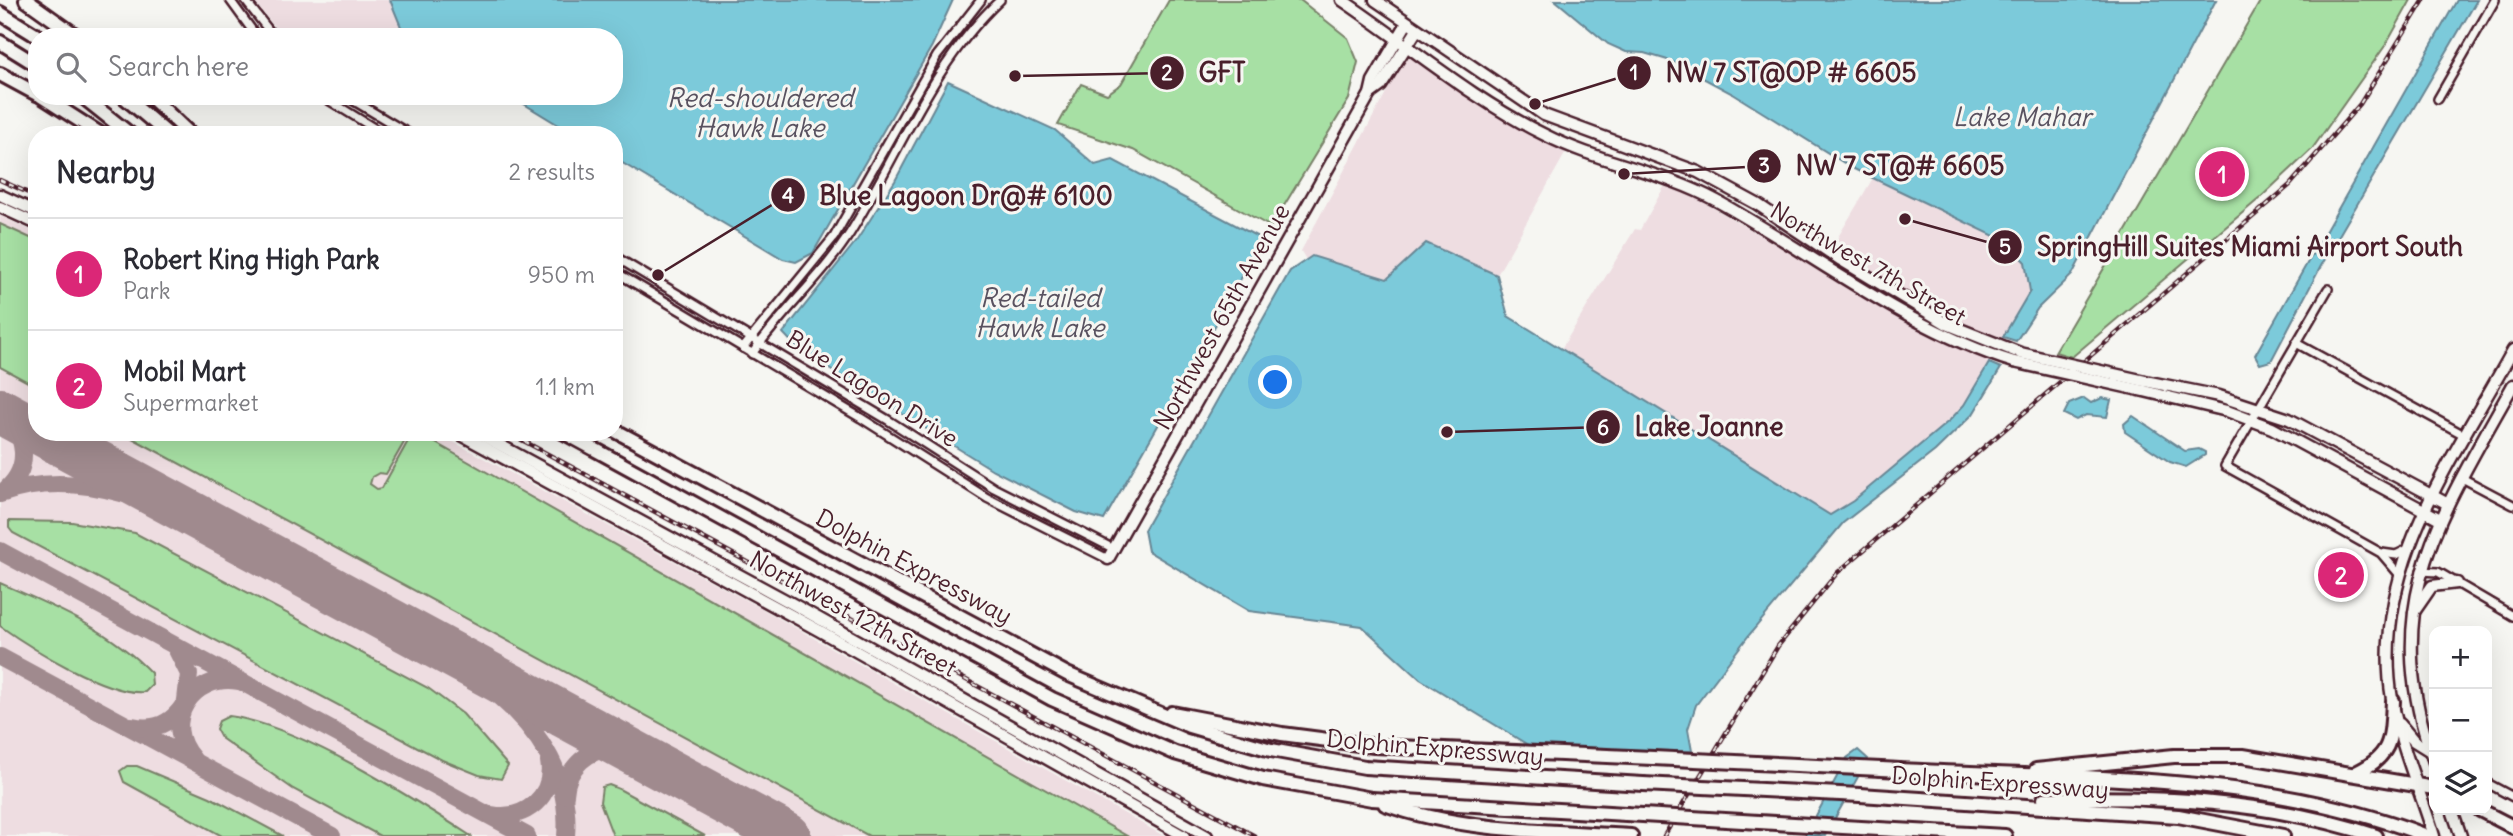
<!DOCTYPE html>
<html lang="en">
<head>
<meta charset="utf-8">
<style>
	body { margin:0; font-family:Delius,sans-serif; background:#f7f7f7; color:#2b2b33 }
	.controls { position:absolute; right:21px; bottom:21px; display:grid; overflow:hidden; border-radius:14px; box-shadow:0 7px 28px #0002 }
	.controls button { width:63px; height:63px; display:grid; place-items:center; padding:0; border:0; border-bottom:2px solid #e1e1e2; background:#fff; color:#2b2b33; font:35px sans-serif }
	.you { position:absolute; left:1276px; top:383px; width:24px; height:24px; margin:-18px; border:5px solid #fff; border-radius:50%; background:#1a73e8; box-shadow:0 0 0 10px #1a73e833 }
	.badge { display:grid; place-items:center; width:46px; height:46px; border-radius:50%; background:#db2777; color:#fff; font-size:23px; font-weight:700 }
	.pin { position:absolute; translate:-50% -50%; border:4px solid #fff; box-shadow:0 2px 7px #0006 }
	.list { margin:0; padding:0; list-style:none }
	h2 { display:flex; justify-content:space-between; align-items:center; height:91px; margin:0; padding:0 28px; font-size:30px }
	h2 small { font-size:23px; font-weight:400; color:#7c7c81 }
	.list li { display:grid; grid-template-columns:46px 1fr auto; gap:21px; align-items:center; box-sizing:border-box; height:112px; padding:0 28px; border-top:2px solid #e1e1e2 }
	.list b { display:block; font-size:26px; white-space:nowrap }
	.list p { margin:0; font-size:23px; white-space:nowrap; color:#7c7c81 }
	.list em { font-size:23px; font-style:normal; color:#7c7c81 }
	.icon { flex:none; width:38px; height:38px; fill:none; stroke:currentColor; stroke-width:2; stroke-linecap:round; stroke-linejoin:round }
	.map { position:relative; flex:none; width:2513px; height:836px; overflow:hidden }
	.search { position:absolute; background:#fff; box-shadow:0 7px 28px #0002; left:28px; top:28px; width:595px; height:77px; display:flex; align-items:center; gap:18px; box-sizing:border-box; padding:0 24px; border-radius:28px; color:#7c7c81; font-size:26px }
	.panel { position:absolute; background:#fff; box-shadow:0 7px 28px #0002; left:28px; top:126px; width:595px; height:315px; border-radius:28px }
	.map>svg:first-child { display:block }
	.built { fill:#eedde1 }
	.green { fill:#a7e0a4; stroke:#788068; stroke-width:2 }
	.water { fill:#7ccada; stroke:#688694; stroke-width:2 }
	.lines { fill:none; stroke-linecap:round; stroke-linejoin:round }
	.taxiway { stroke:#a08a8e; stroke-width:18 }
	.runway { stroke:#a08a8e; stroke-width:46 }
	.street-casing { stroke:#4a1f2b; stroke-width:12 }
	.secondary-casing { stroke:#4a1f2b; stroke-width:15 }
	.highway-casing { stroke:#4a1f2b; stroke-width:18 }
	.street { stroke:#f6f6f2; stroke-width:7 }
	.secondary { stroke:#f6f6f2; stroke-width:10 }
	.highway { stroke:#f6f6f2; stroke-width:12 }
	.rail-casing { stroke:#4a1f2b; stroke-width:4.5 }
	.rail { stroke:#f6f6f2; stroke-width:2; stroke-dasharray:5; stroke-linecap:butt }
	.secondary-bridge-casing { stroke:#4a1f2b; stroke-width:15; stroke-linecap:butt }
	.highway-bridge-casing { stroke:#4a1f2b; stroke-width:18; stroke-linecap:butt }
	.secondary-bridge { stroke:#f6f6f2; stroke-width:10 }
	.highway-bridge { stroke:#f6f6f2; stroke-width:12 }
	.labels { text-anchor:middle; stroke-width:6; stroke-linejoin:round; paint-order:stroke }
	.street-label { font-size:24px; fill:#4a1f2b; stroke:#f6f6f2 }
	.water-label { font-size:26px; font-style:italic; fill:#595260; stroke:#f6f6f2 }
	.leader { fill:none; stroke:#4a1f2b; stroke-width:2.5 }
	.callout-dot { fill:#4a1f2b; stroke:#f6f6f2; stroke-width:2.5 }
	.mark-label { font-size:21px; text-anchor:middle; font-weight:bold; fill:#fff }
	.callout-label { font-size:26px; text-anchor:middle; font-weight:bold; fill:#4a1f2b; stroke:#f6f6f2; stroke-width:6; stroke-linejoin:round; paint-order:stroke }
</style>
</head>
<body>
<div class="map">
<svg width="2513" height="836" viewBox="0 0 2513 836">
	<rect width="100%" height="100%" fill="#f6f6f2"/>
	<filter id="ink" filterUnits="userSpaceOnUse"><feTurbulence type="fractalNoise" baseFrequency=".0143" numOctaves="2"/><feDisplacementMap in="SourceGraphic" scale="14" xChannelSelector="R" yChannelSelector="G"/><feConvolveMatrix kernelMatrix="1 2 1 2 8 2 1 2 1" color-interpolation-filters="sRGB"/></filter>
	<g filter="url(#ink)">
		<g class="built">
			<path d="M253,0h137l11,27 11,10h-129z"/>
			<path d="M1410,57l78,53 78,42 -69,123 -71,-32 -39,36 -75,-23 -6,4 -5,-9 102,-190z"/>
			<path d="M1873,178l121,57 28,21 6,14 2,21 -30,50 -46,-18 -122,-76z"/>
			<path d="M1664,187l16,3 25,13 218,128 67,30 -26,44 -36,35 -75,61 -23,14 -269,-166 74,-120 5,1z"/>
			<path d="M0,216l37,17v199h398l322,174 407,230h-1164z"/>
		</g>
		<g class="green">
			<path d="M1169,0h131l48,38 10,24 -9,37 -78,128 -138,-77 -75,-25 23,-41 26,10 14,-10z"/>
			<path d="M2261,0h150l-24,43 -75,106 -52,49 -188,159 -17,-5z"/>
			<path d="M0,224l37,17v146l-37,-20z"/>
			<path d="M121,432h289l-24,42 -7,-1 -7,4 -2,7 7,5 5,-1 30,-54 14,7 -1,-4 702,399h-258z"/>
			<path d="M9,521l63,1 63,11 293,155 35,26 45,52 -7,13 -22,-4 -37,-15 -429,-227 -4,-5z"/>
			<path d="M0,583c53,23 111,47 151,90l1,12 -7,7c-38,4 -114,-44 -145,-66z"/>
			<path d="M229,716c71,10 180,80 242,120h-91l-87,-47 -72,-51 -5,-9 3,-8z"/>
			<path d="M127,766h10l73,31 73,39h-61l-98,-54 -4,-11z"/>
			<path d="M609,785l10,4 86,47h-92l-13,-34 2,-15z"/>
		</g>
		<g class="water">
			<path d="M390,0h563l-21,46 -119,207 -17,9 -13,-3 -169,-101v-23h-39l-64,-39h103v-59h-202l-11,-10z"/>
			<path d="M1555,0h661l-144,275 -34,33 -22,33 -13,-4 27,-46 -5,-29 -20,-21 -151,-72 -121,-75 -62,-33 -27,-8 -18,-1 -18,-8z"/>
			<path d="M2457,0h20l-156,266 -50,95 -11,3 -5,-9z"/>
			<path d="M948,81l107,49 40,35 18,-5 147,78 -24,51 -132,231 -28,-8 -83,-42 -193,-119 -17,-18 74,-93 38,-59z"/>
			<path d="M1426,243l71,32 11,41 322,199 23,-14 97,-81 14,-15 25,-42 12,5 -28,46 -38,37 -92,72 -94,112 -53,70 -8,24 4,22h-154l-118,-72 -58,-53 -113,-15 -101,-60 -4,-21 146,-259 22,-15 75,23z"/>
			<path d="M2084,398l7,5 11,-5 9,2 -4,17 -21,-2 -10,5 -12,-6 5,-10z"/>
			<path d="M2133,416l52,35 14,-2 6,3v3l-19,12 -16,-5 -45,-30 -1,-8z"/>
			<path d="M1858,750l10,9 -43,77h-20l42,-78z"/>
		</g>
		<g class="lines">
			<g class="taxiway">
				<path d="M0,411c27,23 33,57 3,81"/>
				<path d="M0,494c98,-35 196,29 282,70"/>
				<path d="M0,551l527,285"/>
				<path d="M357,603c84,53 219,113 209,233"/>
				<path d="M176,648l13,26 -3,26"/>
				<path d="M0,657l332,179"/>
				<path d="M132,726c21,5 39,-2 51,-20"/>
				<path d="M193,759c-34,-37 0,-86 45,-78"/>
				<path d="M565,795c1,-27 24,-49 52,-46 11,2 22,8 32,12"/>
				<path d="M492,815c33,6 63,-19 57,-54"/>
			</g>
			<g class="runway">
				<path d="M0,411l37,20"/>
				<path d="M40,432l748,404"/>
			</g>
			<defs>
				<g id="street">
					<path d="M230,0l27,37"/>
					<path d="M245,0l29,37"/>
					<path d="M322,96l63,39"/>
					<path d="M346,96l65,39"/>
					<path d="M2438,99l57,-99"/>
					<path d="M614,256l274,164 106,68 120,61"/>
					<path d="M614,271l247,147 126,80 121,61"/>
					<path d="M2328,289l-103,177 156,87 18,21"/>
					<path d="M2296,343l170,93"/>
					<path d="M743,348l91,-111 103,-181 44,-56"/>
					<path d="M752,354c30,-43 70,-77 98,-121 49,-79 81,-168 150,-233"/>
					<path d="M2462,478l51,27"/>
					<path d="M2382,553l14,2 12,-6"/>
					<path d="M2421,571l17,1 75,44"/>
					<path d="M2487,783l26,14"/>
				</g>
				<g id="secondary">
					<path d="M1342,0c67,45 131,100 203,135 55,28 117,36 172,66 98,54 190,128 297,161"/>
					<path d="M1375,0l169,115 154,57 59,32 84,56 106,64 73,29"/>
					<path d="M1370,94l11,-8 36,-56"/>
					<path d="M0,195l37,17"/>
					<path d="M0,207l37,17"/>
					<path d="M2145,381l74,15 70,23 159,85"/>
					<path d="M2144,391l83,20 45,17 168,91"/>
					<path d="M456,432l364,199 364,205"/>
					<path d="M476,432l315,171 416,233"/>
					<path d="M1108,559l262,-465 3,-13 34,-58"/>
					<path d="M2414,612l18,-26 25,-3"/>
					<path d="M2400,724l14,17 16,10"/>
					<path d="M2434,762c-57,-157 5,-244 79,-377"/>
					<path d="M2452,810l9,26"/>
					<path d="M2434,836c-14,-46 -34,-90 -42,-137 -22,-130 62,-241 121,-349"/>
				</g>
				<g id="highway">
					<path d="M26,0l52,37"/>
					<path d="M0,13l39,24"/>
					<path d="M0,42l37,23"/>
					<path d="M0,74l37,20"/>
					<path d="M41,96l61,39"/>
					<path d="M82,96l49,39"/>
					<path d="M123,96l46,39"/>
					<path d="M150,96l41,39"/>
					<path d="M614,430l453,244 122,52 82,24 94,17 278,17"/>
					<path d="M563,432l489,267 123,54 88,26 109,20 254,15"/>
					<path d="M1172,713l110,21 92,12 279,12"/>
					<path d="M1881,769c182,11 373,0 546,67"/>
					<path d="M2036,770l138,-14h69l191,32"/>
					<path d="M2356,773c37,-18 35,-35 37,-72"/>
					<path d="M1860,795l318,21 105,20"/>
					<path d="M2044,799c114,-3 223,1 332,37"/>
					<path d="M1385,804c77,28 166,27 246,32"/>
					<path d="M2480,810l33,17"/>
					<path d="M1843,827l162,9"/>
				</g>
			</defs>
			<use href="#street" class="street-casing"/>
			<use href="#secondary" class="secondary-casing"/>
			<use href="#highway" class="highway-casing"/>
			<use href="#street" class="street"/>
			<use href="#secondary" class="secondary"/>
			<use href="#highway" class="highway"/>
			<defs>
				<g id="rail">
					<path d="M0,180l37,17"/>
					<path d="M507,432l748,404"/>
					<path d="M1664,836l114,-190 59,-73 453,-388 70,-81 64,-104"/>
				</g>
			</defs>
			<use href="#rail" class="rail-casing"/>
			<use href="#rail" class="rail"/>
			<defs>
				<g id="secondary-bridge">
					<path d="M2020,353l125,28"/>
					<path d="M2014,362l130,29"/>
				</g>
				<g id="highway-bridge">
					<path d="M1653,758l228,11"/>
					<path d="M1643,784l217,11"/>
					<path d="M1626,814l217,13"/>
				</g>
			</defs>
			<use href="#secondary-bridge" class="secondary-bridge-casing"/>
			<use href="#highway-bridge" class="highway-bridge-casing"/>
			<use href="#secondary-bridge" class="secondary-bridge"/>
			<use href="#highway-bridge" class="highway-bridge"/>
		</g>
	</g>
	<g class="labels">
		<g class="street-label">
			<text transform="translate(1868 264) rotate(30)" y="8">Northwest 7th Street</text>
			<text transform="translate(1222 317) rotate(-61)" y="8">Northwest 65th Avenue</text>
			<text transform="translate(872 389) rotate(32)" y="8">Blue Lagoon Drive</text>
			<text transform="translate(914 567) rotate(28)" y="8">Dolphin Expressway</text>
			<text transform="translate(853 614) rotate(29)" y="8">Northwest 12th Street</text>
			<text transform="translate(1435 748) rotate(5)" y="8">Dolphin Expressway</text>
			<text transform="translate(2000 783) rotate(4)" y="8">Dolphin Expressway</text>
		</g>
		<g class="water-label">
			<text x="760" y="107">Red-shouldered<tspan x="760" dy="30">Hawk Lake</tspan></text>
			<text x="2022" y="126">Lake Mahar</text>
			<text x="1040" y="307">Red-tailed<tspan x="1040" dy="30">Hawk Lake</tspan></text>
		</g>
	</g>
	<path class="leader" d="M1535 104L1634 73M1015 76L1167 73M1624 174L1764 166M658 275L788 195M1905 219L2005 247M1447 432L1603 427"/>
	<g class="callout-dot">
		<circle cx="1535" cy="104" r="7"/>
		<circle cx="1015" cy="76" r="7"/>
		<circle cx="1624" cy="174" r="7"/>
		<circle cx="658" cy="275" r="7"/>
		<circle cx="1905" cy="219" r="7"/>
		<circle cx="1447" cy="432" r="7"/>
		<circle cx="1634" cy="73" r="18"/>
		<circle cx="1167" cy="73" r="18"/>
		<circle cx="1764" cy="166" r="18"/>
		<circle cx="788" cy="195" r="18"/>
		<circle cx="2005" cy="247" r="18"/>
		<circle cx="1603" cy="427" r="18"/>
	</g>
	<g class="mark-label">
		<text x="1634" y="80">1</text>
		<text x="1167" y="80">2</text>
		<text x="1764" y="173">3</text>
		<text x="788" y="203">4</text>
		<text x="2005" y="254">5</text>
		<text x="1603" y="435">6</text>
	</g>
	<g class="callout-label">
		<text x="1791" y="82">NW 7 ST@OP # 6605</text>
		<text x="1222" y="82">GFT</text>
		<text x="1900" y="175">NW 7 ST@# 6605</text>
		<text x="966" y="205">Blue Lagoon Dr@# 6100</text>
		<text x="2250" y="256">SpringHill Suites Miami Airport South</text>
		<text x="1709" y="436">Lake Joanne</text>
	</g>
</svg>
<div class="controls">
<button>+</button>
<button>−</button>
<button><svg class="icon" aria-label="layers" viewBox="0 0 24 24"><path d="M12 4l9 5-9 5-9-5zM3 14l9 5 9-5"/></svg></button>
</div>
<div class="you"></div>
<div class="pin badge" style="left:2222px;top:174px">1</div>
<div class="pin badge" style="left:2341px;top:575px">2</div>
<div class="search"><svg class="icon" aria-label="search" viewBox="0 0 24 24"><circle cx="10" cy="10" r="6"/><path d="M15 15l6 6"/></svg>Search here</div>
<section class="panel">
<h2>Nearby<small>2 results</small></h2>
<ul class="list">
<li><span class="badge">1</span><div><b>Robert King High Park</b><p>Park</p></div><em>950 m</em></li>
<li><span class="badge">2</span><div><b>Mobil Mart</b><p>Supermarket</p></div><em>1.1 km</em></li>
</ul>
</section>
</div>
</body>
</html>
